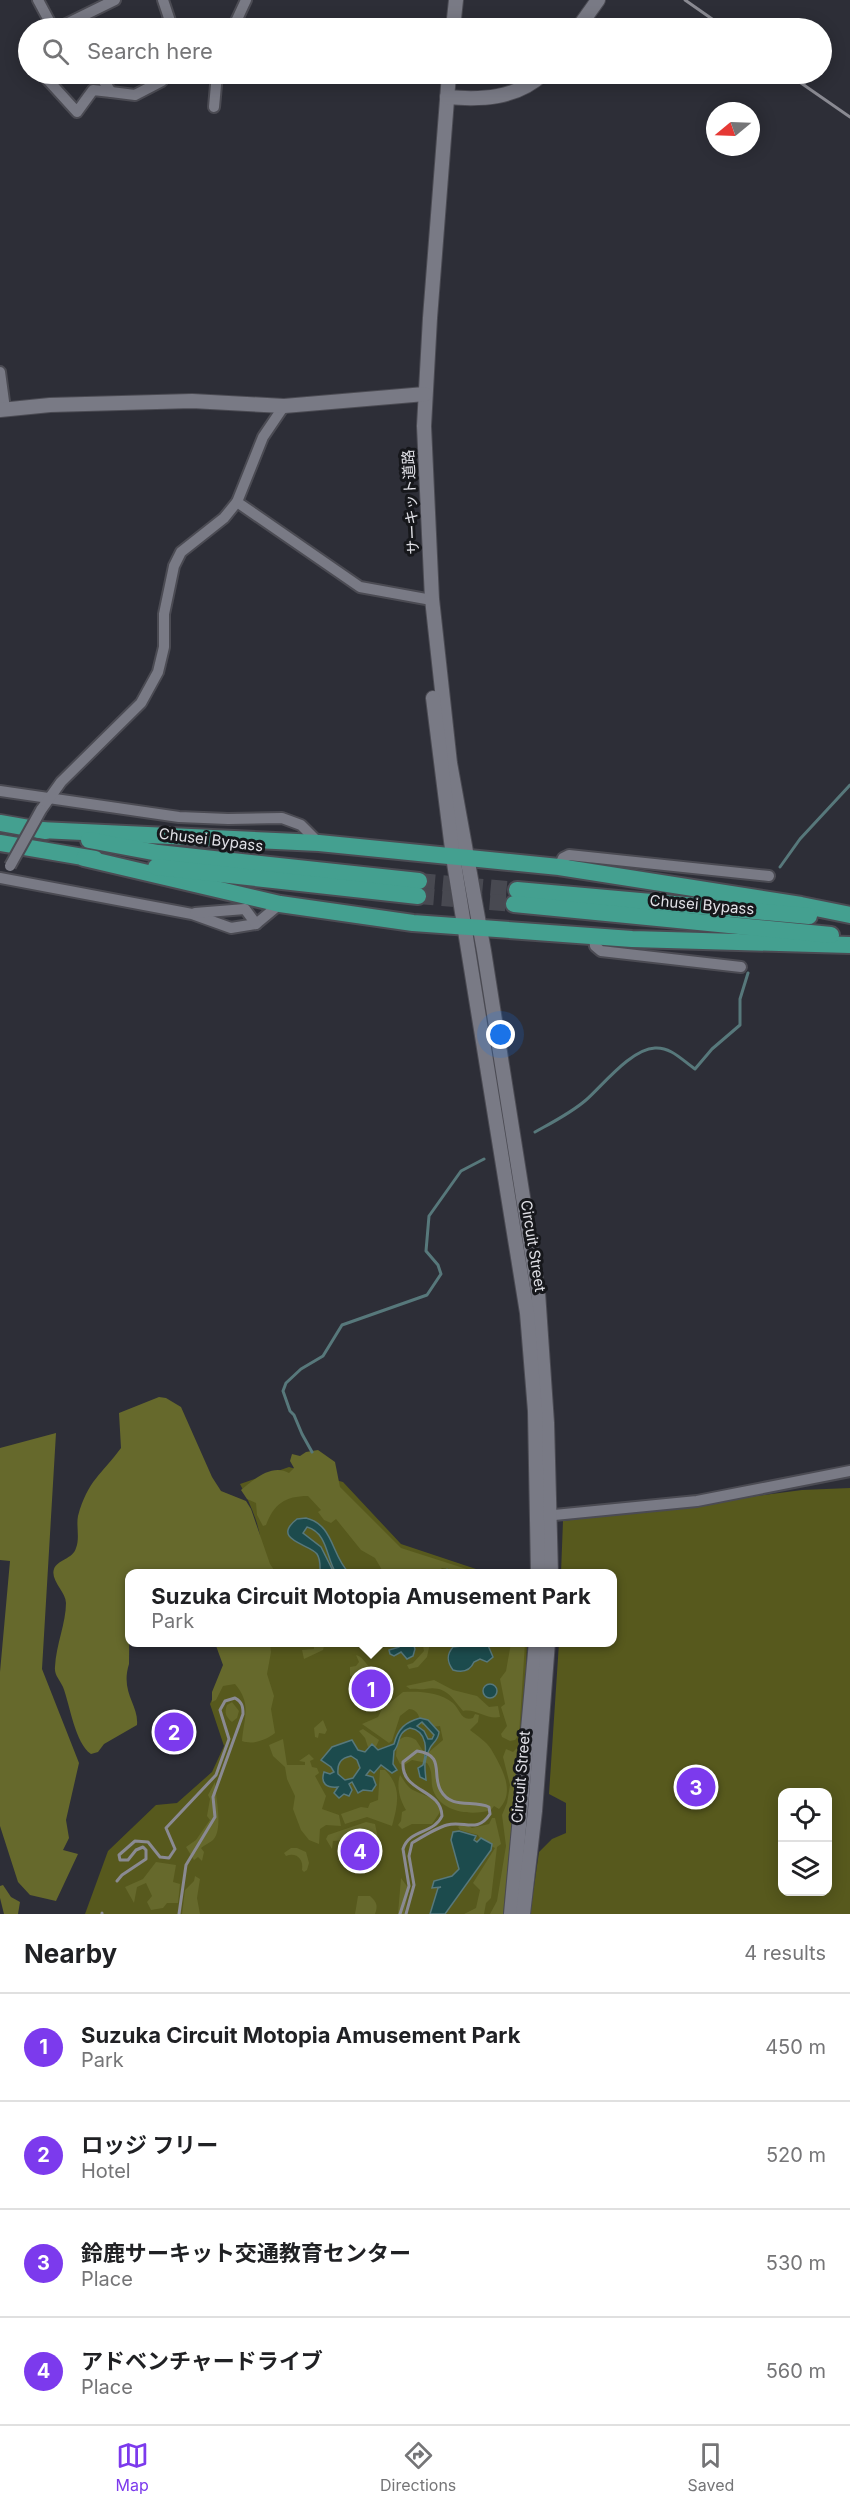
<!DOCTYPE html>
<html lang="en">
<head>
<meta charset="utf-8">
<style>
	body { margin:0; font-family:Inter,"Noto Sans JP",sans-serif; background:#f6f6f6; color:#202124 }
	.controls { position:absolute; right:18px; bottom:18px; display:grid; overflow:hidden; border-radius:12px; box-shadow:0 3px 15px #0003 }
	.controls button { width:54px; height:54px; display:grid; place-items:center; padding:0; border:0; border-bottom:2px solid #e0e0e0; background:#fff; color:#202124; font:30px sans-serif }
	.compass { position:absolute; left:706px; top:102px; width:54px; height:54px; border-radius:50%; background:#fff; box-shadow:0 3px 15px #0003; rotate:251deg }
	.you { position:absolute; left:501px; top:1035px; width:21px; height:21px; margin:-15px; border:4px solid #fff; border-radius:50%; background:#1a73e8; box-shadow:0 0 0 9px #1a73e833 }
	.badge { display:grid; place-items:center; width:39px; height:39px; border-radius:50%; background:#7c3aed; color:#fff; font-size:20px; font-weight:700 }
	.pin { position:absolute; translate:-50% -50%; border:3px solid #fff; box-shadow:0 2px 6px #0006 }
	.popup { position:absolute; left:125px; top:1569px; width:492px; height:78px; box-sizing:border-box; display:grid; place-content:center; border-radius:12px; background:#fff; filter:drop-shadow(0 2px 4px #0005); font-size:20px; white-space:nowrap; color:#757577 }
	.popup b { font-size:22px; color:#202124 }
	.popup::after { content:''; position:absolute; left:50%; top:100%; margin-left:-12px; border:12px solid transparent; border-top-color:#fff }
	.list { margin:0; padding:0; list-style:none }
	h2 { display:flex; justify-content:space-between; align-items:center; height:78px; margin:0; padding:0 24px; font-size:26px }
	h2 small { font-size:20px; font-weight:400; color:#757577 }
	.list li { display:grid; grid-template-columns:39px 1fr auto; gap:18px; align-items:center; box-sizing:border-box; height:108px; padding:0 24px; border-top:2px solid #e0e0e0 }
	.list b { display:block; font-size:22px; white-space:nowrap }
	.list p { margin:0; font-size:20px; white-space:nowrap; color:#757577 }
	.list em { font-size:20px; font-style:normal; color:#757577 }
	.icon { flex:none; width:33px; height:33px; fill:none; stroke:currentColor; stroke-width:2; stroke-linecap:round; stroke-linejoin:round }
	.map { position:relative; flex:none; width:850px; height:1914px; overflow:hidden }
	.search { position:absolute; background:#fff; box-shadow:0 3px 15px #0003; left:18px; right:18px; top:18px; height:66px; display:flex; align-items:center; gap:15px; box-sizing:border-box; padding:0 21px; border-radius:33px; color:#757577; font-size:22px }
	.sheet { height:510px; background:#fff }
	nav { display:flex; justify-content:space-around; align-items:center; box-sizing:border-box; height:84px; border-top:2px solid #e0e0e0; background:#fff; font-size:16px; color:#757577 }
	nav a { display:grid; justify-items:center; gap:3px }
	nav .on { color:#7c3aed }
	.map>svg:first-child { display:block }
	.green { fill:#57591d; fill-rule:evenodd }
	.forest { fill:#66692c }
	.water { fill:#1c4b4d; stroke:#57787b; stroke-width:1.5; fill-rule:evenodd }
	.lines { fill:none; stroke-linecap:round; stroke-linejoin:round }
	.stream { stroke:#57787b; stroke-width:3 }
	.trunk-tunnel { stroke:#484951; stroke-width:16; stroke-dasharray:16 8; stroke-linecap:butt }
	.minor-casing { stroke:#4b4b53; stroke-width:14 }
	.tertiary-casing { stroke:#4b4b53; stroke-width:16 }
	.trunk-casing { stroke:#4b4b53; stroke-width:20 }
	.minor { stroke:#797a85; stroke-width:10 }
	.tertiary { stroke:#797a85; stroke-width:14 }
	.trunk { stroke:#44a090; stroke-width:16 }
	.rail { stroke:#8a8a92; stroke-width:3 }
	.minor-bridge-casing { stroke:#4b4b53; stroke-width:14; stroke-linecap:butt }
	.minor-bridge { stroke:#797a85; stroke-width:10 }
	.labels { text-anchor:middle; stroke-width:6; stroke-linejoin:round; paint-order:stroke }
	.street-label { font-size:15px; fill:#e1e1e7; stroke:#16171b }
</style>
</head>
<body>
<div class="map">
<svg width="850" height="1914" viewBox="0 0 850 1914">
	<rect width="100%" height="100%" fill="#2d2e37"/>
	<g class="green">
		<path d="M289,1467l54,15 58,62 87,29h-230c10,-31 -4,-62 -18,-89z"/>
		<path d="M850,1488v426h-320l9,-62 13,-13 14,-6v-30l-17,-9 10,-151 53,-1v-68l-51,-1 2,-52 239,-31zM782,1792h46v100h-46z"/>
		<path d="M237,1643h290l-1,32 -21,239h-420l23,-63 48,-46 21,-2 35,-31 12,-26 -14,-42z"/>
	</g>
	<g class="forest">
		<path d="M159,1397l7,1 15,9 31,70 9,14 25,10 5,8 19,55 6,9 -146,1 -1,90c-9,29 10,41 8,61l-33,19 -6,8 -7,2c-16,-11 -21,-49 -28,-67 -3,-7 -9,-12 -8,-20 1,-22 11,-44 11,-64 0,-11 -16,-23 -12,-34 3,-9 19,-10 22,-21 4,-10 0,-22 2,-32 10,-36 23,-41 43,-68l-2,-35z"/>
		<path d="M56,1433l-14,236 37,94 -13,57 3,18 -6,12 15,4 -22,47 -26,-6 -12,-13 -18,-56v-154l10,-111 -10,-1v-112z"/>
		<path d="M318,1450l17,12 5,25 61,61 78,25 -37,-5 -6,5h-9l-2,-2 -2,2h-34l-7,-3 -7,-12 -14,-8 -25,-31 -5,4 -7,-3 -6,-8 3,-2 -13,-14c-23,0 -34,8 -42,29l-3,1 -6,-11 -1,-12 -9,-4 -6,-9c12,-10 31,-27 48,-17l5,-5 -4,-7 2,-7 8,2 6,-4z"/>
		<path d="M215,1643h55l1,9 -4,22 7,22 -3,13 4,24c-9,7 -22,12 -33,8 2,-24 10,-37 -7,-57l-12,2 -7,14 -4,2v-10l11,-27z"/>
		<path d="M314,1643h11l-2,7 -19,9 -2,-9 12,-1z"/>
		<path d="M420,1643h10l-3,14 -9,10 -9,2 -2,-4 6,-2 11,-12 -1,-5 -4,1z"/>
		<path d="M511,1643h14l-6,92 -4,5 -5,1 -8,-4 -1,-3 6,-8 -6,-19 4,-3 -5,-25 6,-8z"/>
		<path d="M356,1655c8,2 11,12 18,16l-24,5v-9l6,-1 3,-4z"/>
		<path d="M434,1680l19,10 24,6 12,11 9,-1 2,11c-13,3 -25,-9 -37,-6 -11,-13 -17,-26 -38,-22 -5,1 -9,-1 -15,0l-4,-3z"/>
		<path d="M403,1692c16,-1 37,0 50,11 7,6 8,19 20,15l2,-4 4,1 -1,7 -8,8c6,5 17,12 21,19 9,16 26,42 8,60l-5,-3 -3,4c-19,6 -50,3 -58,-20 -3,-10 1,-17 -6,-27l-15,-3 -8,5 -4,-1 -4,-8 1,-14c7,-7 11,-6 19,-2l7,11 6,1 14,-12 -3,-14 -8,1 -3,-4 -7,2c-4,-9 -3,-15 -13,-16l-9,7 -8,25 -3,2 -27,-19 16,-7 4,-8z"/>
		<path d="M232,1702l7,9 -2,7 -5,4c-6,-5 -8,-9 -5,-17z"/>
		<path d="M323,1720l4,10 -2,4 -6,-1 -1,5 -3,-1 -1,-9z"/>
		<path d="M363,1729l16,11 -4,9 -7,-2 -3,-9 -6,-7z"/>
		<path d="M283,1739l4,26h18v-3l-6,-1 10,-7 5,5 -4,2 2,6 5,1 2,5 -4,3 11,20 -4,13 17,6 2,11 -15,-1 -6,4 -1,15 -10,-4 -8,-10 -8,-21 2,-13 -8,-17 -2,-12 -12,-11 -4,-11z"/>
		<path d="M517,1748l2,3 -16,163h-13l7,-13 9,-55 -4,-31 5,-12 3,-18 -7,-28 3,-8 7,3z"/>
		<path d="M380,1770h5c17,17 13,34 7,56l-25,-9 -22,7 -4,-10 20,-7 7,1 2,-5 8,-3z"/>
		<path d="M400,1775c4,5 7,12 13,15 11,6 26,7 27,22l-8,12h-20l-10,5 -4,-4 3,-4 1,-9 4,-2c-6,-10 -10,-23 -6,-35z"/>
		<path d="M215,1782c0,14 9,47 -2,58 -3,3 -9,5 -12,8l3,4 -2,9 -4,-4 -4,3 -8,-13 10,-7 14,-20 -3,-4 3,-17 -2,-4z"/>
		<path d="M492,1818h3l6,26 -4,3 -6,51 -5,5 -2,11h-20l12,-6 4,-18 -7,-7 22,-35 -14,-7 -3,-6 -18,-5 -2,-3 6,-4 8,5 17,-4z"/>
		<path d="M366,1822l9,2 3,14 -45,3 -1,8 -6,-10 2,-4z"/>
		<path d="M291,1848h6l9,4 3,11 -2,7 -3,2 -2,-2c2,-11 -6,-18 -16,-14l-2,-3z"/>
		<path d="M156,1862l20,3 -3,17 7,2 -2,19h-11l-4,5 -12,2 -4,-8 5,-6 -6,-13 -9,4 -3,16 -9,-16 18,-8z"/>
		<path d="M195,1876l5,3 -3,19 3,16h-18l3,-24 9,-9z"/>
		<path d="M401,1878l8,11 -5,25h-6z"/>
		<path d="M3,1885l8,12 9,5 -2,12h-14l-4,-16v-12z"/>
		<path d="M358,1896h12c7,6 8,10 5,18h-20z"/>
	</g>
	<g class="water">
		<path d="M306,1518c28,7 25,37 43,55h-13c-10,-15 -8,-40 -29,-46l-4,6 18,14 13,26h-14c0,-6 1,-13 -3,-19 -7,-10 -47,-14 -20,-35z"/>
		<path d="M467,1642l20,1 6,14 -6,5 -7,-3 -6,3c-4,9 -11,11 -21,8 -6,-8 -7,-15 0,-23l9,-1z"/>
		<path d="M401,1643h12l2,6 -2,7 -6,3 -6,-7 -7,4 -4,-2 -1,-4 10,-3z"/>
		<circle cx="490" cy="1691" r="7"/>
		<path d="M420,1718l8,2 11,12c-1,10 -7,10 -10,18 -6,12 -4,18 -3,30l-6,-3 -2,-9 5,-3c4,-14 5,-34 -13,-37 -14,5 -9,15 -16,23l-1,13 4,6 -5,3 -11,-8 -7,8 -4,-3 -4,5 7,2 3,8 -4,6 -9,-1 -5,3 -6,-11 -3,2 3,6 -3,6 -5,-2 -5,4 -5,-5 4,-6c-11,1 -18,-3 -14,-15l6,2 4,-2 -3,-5 -10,-7 11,-13 20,-7 6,10 7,2 7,-8 6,6 16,-6c4,-15 11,-22 26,-26zM422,1722l12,13 -2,4h-4l-4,-8 -7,-5zM351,1756l6,4 3,8 -7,10 -8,2 -7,-6c-1,-11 3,-16 13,-18z"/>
		<path d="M459,1831l17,5 -2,4 3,2 4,-4 11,6 -1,6 -46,64h-15l8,-26 3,-1 -9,1 2,-7 18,-5 7,-7 -8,-29 2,-8z"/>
	</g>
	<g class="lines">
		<g class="stream">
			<path d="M780,867l20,-28 50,-54"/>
			<path d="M535,1132c18,-10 36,-19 51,-32 17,-15 45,-51 69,-52 16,-1 27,12 40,21l17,-20 28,-24v-26l8,-26"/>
			<path d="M312,1452l-10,-18 -8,-19 -4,-4 -7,-20 3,-8 15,-14 22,-13 19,-31 85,-30 14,-21 -3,-9 -12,-14 3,-35 32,-45 23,-12"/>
			<path d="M441,1574l6,-4 5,4"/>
			<path d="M463,1574h2"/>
		</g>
		<g class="trunk-tunnel">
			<path d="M419,881l98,9"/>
			<path d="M418,896l96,8"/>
		</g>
		<defs>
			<g id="minor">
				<path d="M38,0l15,28"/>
				<path d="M58,28l57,-28"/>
				<path d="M156,28l14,-7 -7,-21"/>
				<path d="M233,28l13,-28"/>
				<path d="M48,74l-1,5 30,33 16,-22 18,2 -12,-18"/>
				<path d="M111,92l24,3 27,-14"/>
				<path d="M214,107l3,-33"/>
				<path d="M0,372l5,37"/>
				<path d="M237,502l123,85 66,12"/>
				<path d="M0,791l179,26 49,2 54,-1 19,7 18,18"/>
				<path d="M41,810l20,-28 80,-79 17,-31 6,-25v-33l10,-48 7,-14 43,-34 13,-16 26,-65 21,-31"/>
				<path d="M559,867l4,-9 6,-3 200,21"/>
				<path d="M0,878l192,36 39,14 25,-4 24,-20"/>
				<path d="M195,913l50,-4 11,15"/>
				<path d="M594,937l1,9 6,5 140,16"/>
				<path d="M544,1516l153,-15 153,-30"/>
			</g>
			<g id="tertiary">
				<path d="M453,28l3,-28"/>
				<path d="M578,28l20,-28"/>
				<path d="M449,74l-19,244 -6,108 8,173 18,164 34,188 54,341 9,131 4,151"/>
				<path d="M447,97c34,3 69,2 96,-23"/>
				<path d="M0,410l50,-5 142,-4 92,5 141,-12"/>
				<path d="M433,698l20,159 74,456 8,98 3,163"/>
				<path d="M511,1914l25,-272"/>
				<path d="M523,1914l12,-103 13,-169"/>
			</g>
			<g id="trunk">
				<path d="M0,823l46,8"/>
				<path d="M40,830l279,13 240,24 242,38 49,10"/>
				<path d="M89,840l69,13 261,28"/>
				<path d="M0,843l95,16"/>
				<path d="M84,858l196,46 133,19 219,16 218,6"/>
				<path d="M156,867l262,29"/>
				<path d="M517,890l292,26"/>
				<path d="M514,904l317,31"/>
			</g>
		</defs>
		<use href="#minor" class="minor-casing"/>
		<use href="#tertiary" class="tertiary-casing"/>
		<use href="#trunk" class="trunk-casing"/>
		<use href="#minor" class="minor"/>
		<use href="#tertiary" class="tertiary"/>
		<use href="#trunk" class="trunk"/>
		<g class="rail">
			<path d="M685,0l40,28"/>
			<path d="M788,74l62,43"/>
			<path d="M117,1881l5,-6 24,-16v-9l-3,-3 -7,3 -8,10h-8l-1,-5 16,-14 13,1 12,15 9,1 6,-9 -9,-21 50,-53 13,-36 -9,-29 5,-9 10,-3c7,4 8,8 8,16l-30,83 2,20 -29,48 -7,49"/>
			<path d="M102,1914v-1"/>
			<path d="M400,1914l9,-28 -6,-37c6,-20 31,-15 39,-33 -1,-28 -41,-23 -39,-54l14,-11c29,4 14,24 24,40 10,18 32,9 48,16l1,7c-13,20 -26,6 -43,11 -11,3 -25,12 -35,18l-3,13 5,29 -8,29"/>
		</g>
		<defs>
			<path id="minor-bridge" d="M10,866l31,-56"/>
		</defs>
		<use href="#minor-bridge" class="minor-bridge-casing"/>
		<use href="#minor-bridge" class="minor-bridge"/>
	</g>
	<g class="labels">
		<g class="street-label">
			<text transform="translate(411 502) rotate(-93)" y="5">サーキット道路</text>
			<text transform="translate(211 840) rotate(7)" y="5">Chusei Bypass</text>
			<text transform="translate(702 905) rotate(5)" y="5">Chusei Bypass</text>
			<text transform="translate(533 1246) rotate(81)" y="5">Circuit Street</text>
			<text transform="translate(521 1777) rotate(-85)" y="5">Circuit Street</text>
		</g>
	</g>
</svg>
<div class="controls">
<button><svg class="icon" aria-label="locate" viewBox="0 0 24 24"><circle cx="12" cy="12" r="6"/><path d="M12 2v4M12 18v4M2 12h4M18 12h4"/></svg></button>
<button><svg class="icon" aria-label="layers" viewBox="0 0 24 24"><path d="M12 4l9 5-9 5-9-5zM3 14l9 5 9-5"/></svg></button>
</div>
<svg class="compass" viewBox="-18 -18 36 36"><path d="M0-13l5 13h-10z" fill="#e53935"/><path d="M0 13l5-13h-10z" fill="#757577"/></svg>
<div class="you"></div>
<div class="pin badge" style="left:371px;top:1689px">1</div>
<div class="popup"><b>Suzuka Circuit Motopia Amusement Park</b>Park</div>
<div class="pin badge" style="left:174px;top:1732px">2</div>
<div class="pin badge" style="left:696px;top:1787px">3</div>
<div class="pin badge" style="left:360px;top:1851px">4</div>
<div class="search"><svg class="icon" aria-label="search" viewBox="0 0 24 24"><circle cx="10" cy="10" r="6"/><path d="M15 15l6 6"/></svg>Search here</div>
</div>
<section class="sheet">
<h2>Nearby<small>4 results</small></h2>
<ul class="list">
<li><span class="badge">1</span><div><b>Suzuka Circuit Motopia Amusement Park</b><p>Park</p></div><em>450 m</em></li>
<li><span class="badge">2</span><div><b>ロッジ フリー</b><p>Hotel</p></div><em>520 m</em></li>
<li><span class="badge">3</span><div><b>鈴鹿サーキット交通教育センター</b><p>Place</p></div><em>530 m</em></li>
<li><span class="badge">4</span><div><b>アドベンチャードライブ</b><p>Place</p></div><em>560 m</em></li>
</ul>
</section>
<nav>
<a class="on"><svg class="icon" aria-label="map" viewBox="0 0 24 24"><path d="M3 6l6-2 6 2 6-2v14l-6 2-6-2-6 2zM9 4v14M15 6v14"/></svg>Map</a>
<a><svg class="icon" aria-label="directions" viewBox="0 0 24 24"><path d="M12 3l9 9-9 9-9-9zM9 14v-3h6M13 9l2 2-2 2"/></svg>Directions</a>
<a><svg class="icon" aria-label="saved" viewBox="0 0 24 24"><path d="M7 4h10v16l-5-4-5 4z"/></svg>Saved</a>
</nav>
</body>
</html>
